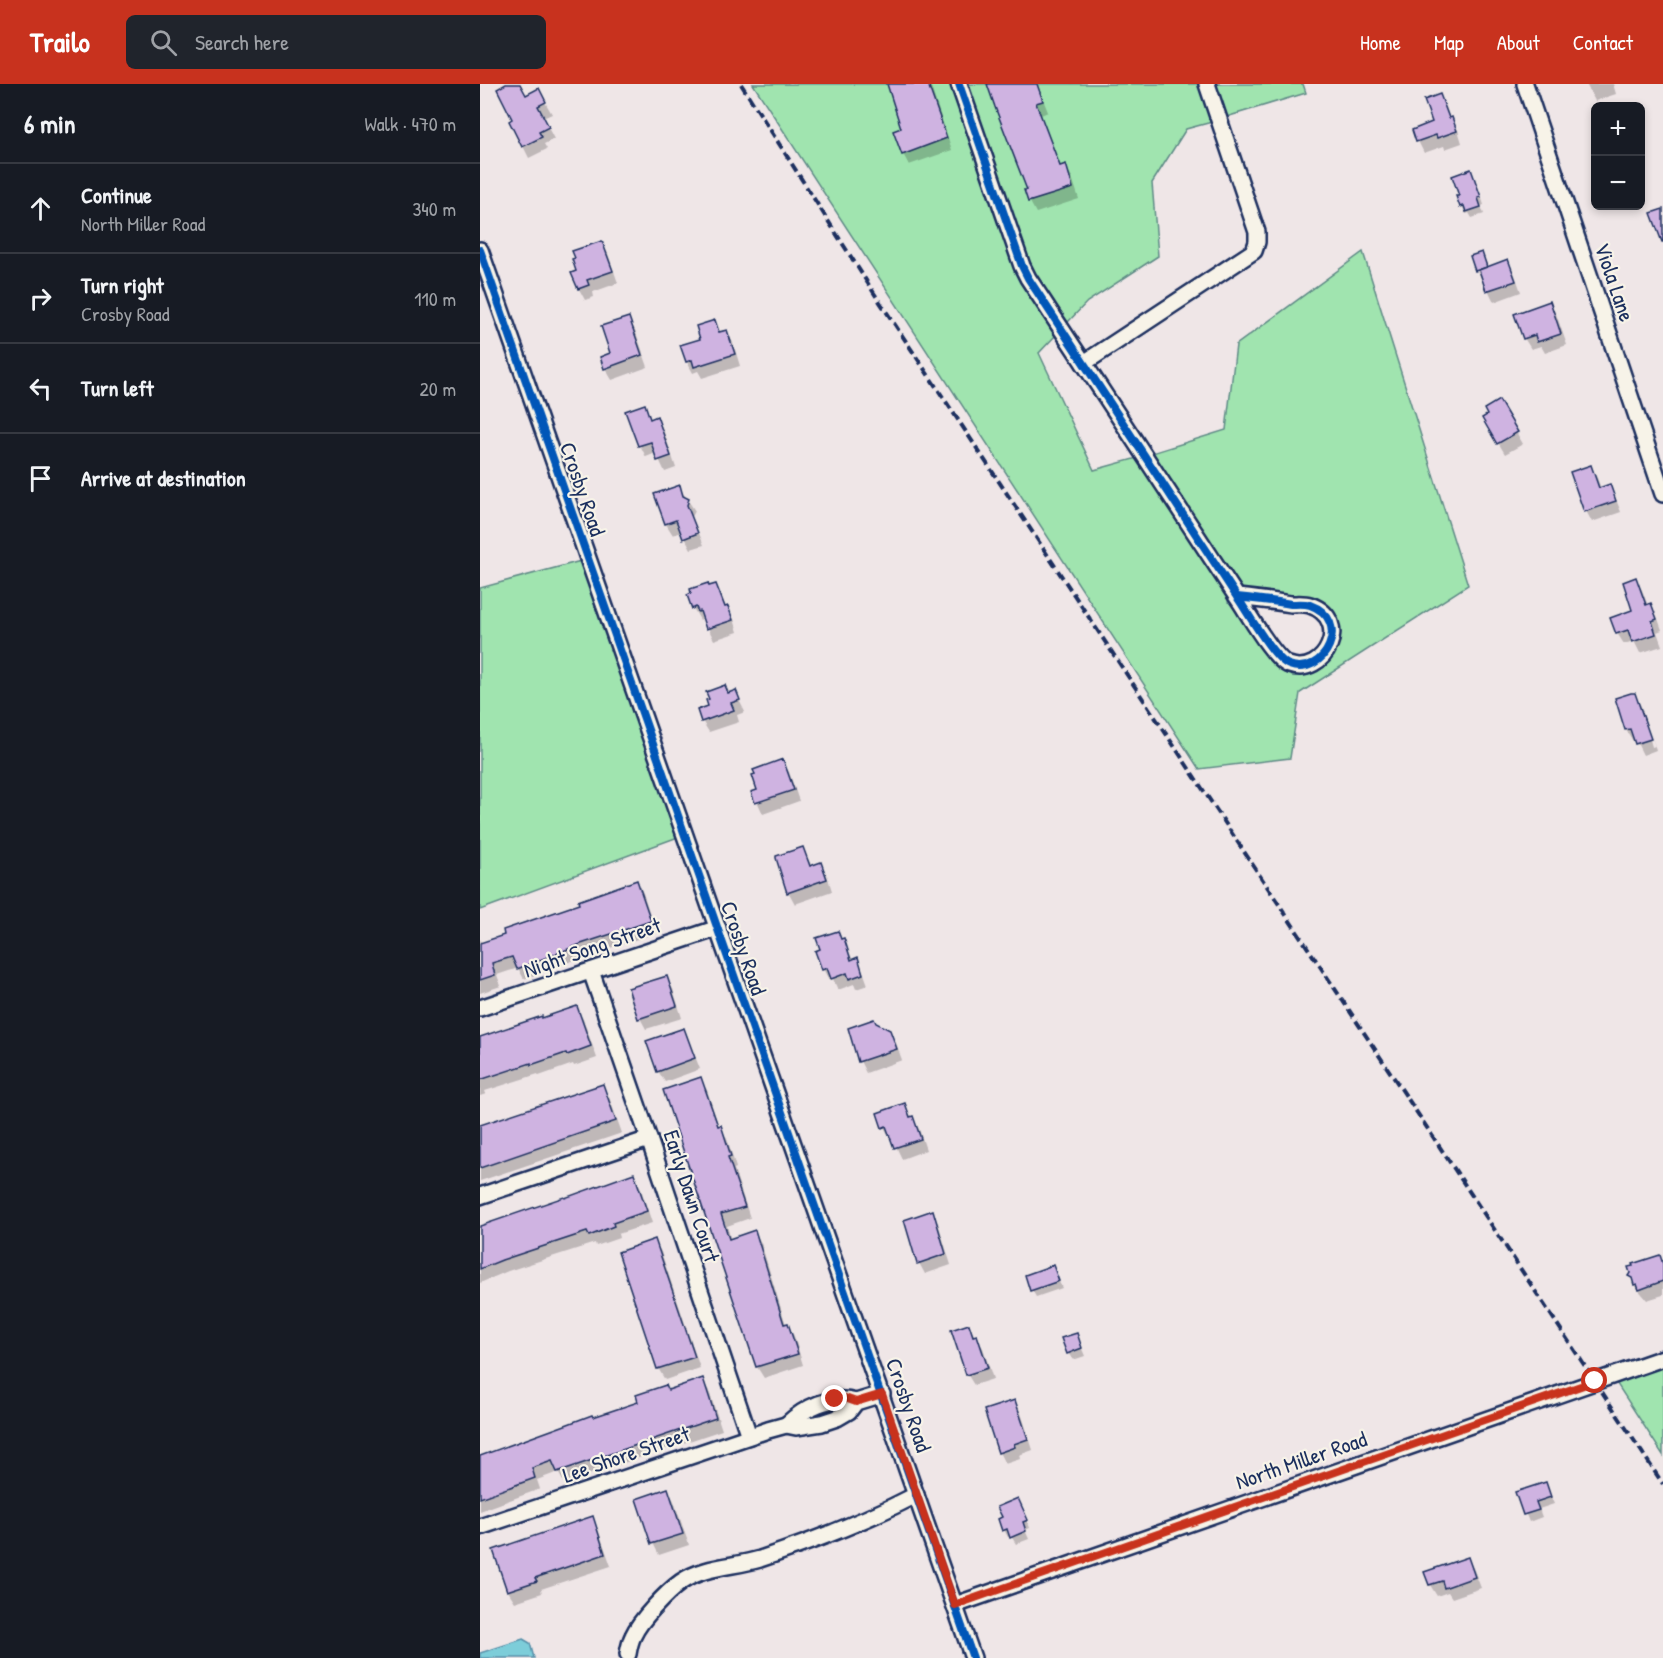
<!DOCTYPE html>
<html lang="en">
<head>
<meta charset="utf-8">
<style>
	body { margin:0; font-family:"Patrick Hand",sans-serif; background:#20242c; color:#f1f3f6 }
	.controls { position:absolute; right:18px; top:18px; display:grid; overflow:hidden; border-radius:9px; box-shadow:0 3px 9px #0003 }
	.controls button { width:54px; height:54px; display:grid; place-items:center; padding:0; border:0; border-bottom:2px solid #363941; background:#171b24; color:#f1f3f6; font:30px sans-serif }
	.stop { position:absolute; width:18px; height:18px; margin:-14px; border:4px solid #c8321e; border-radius:50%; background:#fff }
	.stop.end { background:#c8321e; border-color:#fff; box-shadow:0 2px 6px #0008 }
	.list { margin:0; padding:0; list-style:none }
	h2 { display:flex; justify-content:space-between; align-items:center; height:78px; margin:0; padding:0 24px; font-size:26px }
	h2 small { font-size:20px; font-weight:400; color:#9ea1a6 }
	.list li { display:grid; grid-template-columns:39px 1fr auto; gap:18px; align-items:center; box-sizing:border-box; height:90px; padding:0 24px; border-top:2px solid #363941 }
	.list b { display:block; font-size:22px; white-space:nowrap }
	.list p { margin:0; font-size:20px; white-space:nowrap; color:#9ea1a6 }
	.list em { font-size:20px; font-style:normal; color:#9ea1a6 }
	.icon { flex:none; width:33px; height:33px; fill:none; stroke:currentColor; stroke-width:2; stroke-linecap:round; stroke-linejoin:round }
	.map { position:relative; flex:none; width:1183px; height:1574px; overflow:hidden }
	header { display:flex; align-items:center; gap:36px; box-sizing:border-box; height:84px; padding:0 30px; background:#c8321e; color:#fff }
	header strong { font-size:28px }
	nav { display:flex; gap:33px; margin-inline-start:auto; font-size:21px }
	.search { width:420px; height:54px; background:#20242c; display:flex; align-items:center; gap:15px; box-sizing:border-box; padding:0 21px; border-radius:9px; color:#9ea1a6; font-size:22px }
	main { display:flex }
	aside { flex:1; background:#171b24 }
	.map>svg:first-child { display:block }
	.green { fill:#a0e4af; stroke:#5e8a86; stroke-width:1.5 }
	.water { fill:#7dcdd9; stroke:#568ea8; stroke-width:1.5 }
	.shadow { fill:#0003 }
	.building { fill:#cfb3e1; stroke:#1b2f5e; stroke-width:1.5 }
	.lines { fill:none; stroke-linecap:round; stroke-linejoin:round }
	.minor-casing { stroke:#1b2f5e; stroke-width:20 }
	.minor { stroke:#f7f3e8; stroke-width:15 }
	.rail { stroke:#1b2f5e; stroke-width:4; stroke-dasharray:9 4.5; stroke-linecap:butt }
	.cycleway-casing { stroke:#f7f3e8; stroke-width:11 }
	.cycleway { stroke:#0057b8; stroke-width:8 }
	.route { stroke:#c8321e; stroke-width:8 }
	.labels { text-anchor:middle; stroke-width:4.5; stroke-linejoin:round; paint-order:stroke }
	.street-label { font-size:22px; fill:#1b2f5e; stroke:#f7f3e8 }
</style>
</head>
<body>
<header>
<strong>Trailo</strong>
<div class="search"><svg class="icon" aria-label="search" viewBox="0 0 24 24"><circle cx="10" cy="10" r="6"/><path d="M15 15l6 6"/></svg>Search here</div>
<nav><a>Home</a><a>Map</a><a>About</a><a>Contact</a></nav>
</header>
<main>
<aside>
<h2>6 min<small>Walk · 470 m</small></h2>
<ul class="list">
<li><svg class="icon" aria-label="ahead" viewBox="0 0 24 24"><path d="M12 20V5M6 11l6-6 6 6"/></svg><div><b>Continue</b><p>North Miller Road</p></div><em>340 m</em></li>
<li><svg class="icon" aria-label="right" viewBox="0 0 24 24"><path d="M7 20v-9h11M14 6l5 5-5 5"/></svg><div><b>Turn right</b><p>Crosby Road</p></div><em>110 m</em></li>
<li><svg class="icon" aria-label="left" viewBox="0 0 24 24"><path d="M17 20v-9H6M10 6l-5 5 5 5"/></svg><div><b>Turn left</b></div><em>20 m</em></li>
<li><svg class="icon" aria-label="arrive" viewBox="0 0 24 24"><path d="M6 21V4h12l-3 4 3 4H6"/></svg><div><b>Arrive at destination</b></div></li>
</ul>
</aside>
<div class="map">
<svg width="1183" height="1574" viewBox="0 0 1183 1574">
	<rect width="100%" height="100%" fill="#efe6e7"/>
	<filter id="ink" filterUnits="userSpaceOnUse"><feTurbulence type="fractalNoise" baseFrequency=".0167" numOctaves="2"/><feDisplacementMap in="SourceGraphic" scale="12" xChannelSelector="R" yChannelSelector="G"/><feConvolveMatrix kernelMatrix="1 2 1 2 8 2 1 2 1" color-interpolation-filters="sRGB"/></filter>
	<g filter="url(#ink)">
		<g class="green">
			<path d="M273,0h198l63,184 7,14 35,53 -17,18 55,117 43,-12 92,140 -1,4 4,1 40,59 10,9 17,3 19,-5 17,-17 5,-22 -1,-4 -9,-17 -34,-12 -54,-7 -90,-137 74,-23 10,-85 127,-93 105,333 -168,108 -10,65 -91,11z"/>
			<path d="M487,0h232l13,38 -26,7 -34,54 6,73 -71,46 -20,21 -32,-49 -6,-11z"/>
			<path d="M735,0h88l3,9 -80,24z"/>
			<path d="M101,477l97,276 -198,73v-322z"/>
			<path d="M1183,1281v90l-48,-74z"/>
		</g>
		<path class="water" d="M43,1555l7,4 4,15h-54v-5z"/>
		<g class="shadow">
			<path d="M30,0h9l7,13 19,5 7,12 -9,4 11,21 -10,5 3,5 -18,9 -18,-36 3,-2z"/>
			<path d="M408,0h42l22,66 -43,15 -6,-11v-25z"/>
			<path d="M508,0h49l11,28 -7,3 20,53 4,-2 7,11 7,22 -43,14 -6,-11 -4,-11 3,-1z"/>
			<path d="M1106,0h27l3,10 -21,7z"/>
			<path d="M959,12l7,11 4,12 8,11 4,13 -17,6 -1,-3 -20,7 -6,-12 15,-18z"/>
			<path d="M990,87l5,7 9,27 -3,1 3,8 -12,4 -3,-5 -3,1 -8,-17h3z"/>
			<path d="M122,158l6,12 10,29 -25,9 1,5 -9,3 -6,-11z"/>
			<path d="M1002,170l7,14 18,-7 7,11 7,20 -27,10 -10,-21 -1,1 -6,-12z"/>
			<path d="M1069,219l7,11 11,31 -22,8 -4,-7 -10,3 -7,-11z"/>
			<path d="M148,234l7,12 13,37 -36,13 -7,-12z"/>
			<path d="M234,238l7,11 6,-2 6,12 7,23 -38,12 -4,-7 -5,2 -6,-11z"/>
			<path d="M1019,318l24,42 -18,10 -21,-35z"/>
			<path d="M164,322l7,14 6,-2 6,11 13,39 -11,4 -9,-19 -10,4 -6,-12z"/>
			<path d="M1111,382l6,12 4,11 8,-3 6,11 6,15 -29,10 -6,-11z"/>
			<path d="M199,403l16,24 -3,6 12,28 -13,4 -9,-17 -9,3 -7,-11z"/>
			<path d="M1156,495l6,11 6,16 3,-1 6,11 5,14 -5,2 5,14 -22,7 -6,-12 -10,3 -7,-11 17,-22z"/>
			<path d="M236,502l6,11 4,11h1l7,11 4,13 -24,8 -11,-22 -3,2 -7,-12 -4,-13z"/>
			<path d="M255,608l10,20 -8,3 2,7 -30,10 -7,-11 8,-14 19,-13z"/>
			<path d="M1154,610l7,12 11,41 3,-1 -5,-16 6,20 -13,5 -7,-14h-3l-7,-11 -9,-31z"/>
			<path d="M302,677l7,11 10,29 -36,13 -10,-22 6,-2z"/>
			<path d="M323,765l9,18 9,-3 6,11 5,16 -37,13 -6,-11 -12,-35z"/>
			<path d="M157,798l6,11 13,40 -68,22 -64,24 -6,-11 -21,7 4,11 -21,7v-54l3,5z"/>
			<path d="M362,856h1l6,11 4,10 4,-2 6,12 5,14 -12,4 -2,-5 -16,6 -5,-11 -4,1 -6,-11z"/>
			<path d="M186,893l7,12 9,29 -36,11 -6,-11z"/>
			<path d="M96,924l7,11 14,39 -23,8 -1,-2 -34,12 -1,-2 -53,17 1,3 -6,2v-57z"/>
			<path d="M396,941l13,7 7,11 6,17 -36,13 -6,-12z"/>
			<path d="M203,945l6,12 11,28 -35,13 -7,-11z"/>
			<path d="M220,995l7,11 12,37 8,11 9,30 -2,1 16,49 -23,8 4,14 24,-8 6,11 25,82 1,-1 7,12 9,29 -39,13 -7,-11 -92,-277z"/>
			<path d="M122,1002l7,11 13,36 -142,48v-55z"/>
			<path d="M424,1021l15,24 7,21 -24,9 -10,-21h-2l-6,-11z"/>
			<path d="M153,1091l7,11 12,37 -34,11 1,4 -23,8 -1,-3 -87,28 -28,12v-56z"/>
			<path d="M452,1128l6,11 13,42 -26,9 -6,-11z"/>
			<path d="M174,1157l7,11 39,116 -35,12 -7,-12z"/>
			<path d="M1179,1173l4,7v31l-16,5 -10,-12 -7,-12z"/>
			<path d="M572,1183l10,21 -26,9 -4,-7z"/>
			<path d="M488,1242l15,22 10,31 -19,6 -7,-11z"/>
			<path d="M596,1251l9,21 -12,4 -5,-7z"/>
			<path d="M222,1296l7,11 13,39 -158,53 -6,-11 -21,8 3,9 -60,22v-54l113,-38z"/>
			<path d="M535,1317l6,12 12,37 -14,5 1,4 -15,5 -6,-12z"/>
			<path d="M1065,1399l9,21 -15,5 3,8 -13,5 -12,-29z"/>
			<path d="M188,1406l6,11 15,44 -30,10 -6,-12z"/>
			<path d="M542,1423l8,21 -5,2 4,9 -13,5 -5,-8 -3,1 -4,-7z"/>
			<path d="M112,1434l6,11 13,37 -70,23 1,4 -27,9 -7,-11 -13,-40z"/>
			<path d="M988,1474l6,12 7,18 -29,10 -4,-6 -11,4 -7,-11z"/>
		</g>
		<g class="building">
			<path d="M26,0h14l6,11 13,-7 7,14 -8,4 11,21 -10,5 3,5 -20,10 -13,-26 3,-2 -15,-30z"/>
			<path d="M407,0h41l19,54 -45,17 -9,-24 8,-3z"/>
			<path d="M507,0h50l6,17 -7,2 24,63 6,-2 7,24 -45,14 -4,-12h3l-32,-83z"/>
			<path d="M960,10l9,24 3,-1 5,14 -20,7 -1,-3 -20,7 -4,-12 20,-8 -8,-22z"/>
			<path d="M991,85l10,28 -3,1 3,9 -15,5 -2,-6 -4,1 -4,-11h3l-7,-20z"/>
			<path d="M1183,125v33h-1l-11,-29z"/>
			<path d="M122,157l11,30 -26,9 2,5 -11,4 -7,-16 5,-2 -4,-12 3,-1 -3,-7z"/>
			<path d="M1002,168l5,15 -12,4 -5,-15z"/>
			<path d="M1028,175l8,22 -30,10 -7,-21z"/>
			<path d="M1070,217l11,33 -24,8 -2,-7 -12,4 -9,-25z"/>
			<path d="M149,233l13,38 -38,14 -4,-12 10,-4 -9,-27z"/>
			<path d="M235,236l4,12 8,-2 8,24 -41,13 -2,-7 -6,2 -6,-17 20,-6 -4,-13z"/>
			<path d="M1019,316l19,32 -21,12 -15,-26 5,-3 -3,-6z"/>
			<path d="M165,320l5,15 7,-3 14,40 -14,5 -6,-19 -13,4 -13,-35z"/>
			<path d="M1111,381l8,23 11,-4 6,17 -32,11 -14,-40z"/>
			<path d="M200,401l3,11 6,3 -2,6 11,28 -15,6 -7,-19 -11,4 -11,-30z"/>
			<path d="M1156,493l10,28 5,-2 6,16 -5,2 4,13 -24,8 -4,-12 -12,4 -6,-16 22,-8 -9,-28z"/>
			<path d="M228,499l1,3 7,-2 9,23 3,-1 5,14 -27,9 -6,-18 -2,1 -2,-5 -4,2 -5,-14 4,-2 -1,-4z"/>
			<path d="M245,601l3,8 8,-3 4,10 -9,3 3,7 -33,12 -4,-12 11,-4 -2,-6 3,-1 -3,-7z"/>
			<path d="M1151,609h4l16,46 -16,5 -5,-15 -5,1 -10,-32z"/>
			<path d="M303,675l11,31 -39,13 -4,-11 6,-2 -5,-15 3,-1 -2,-4z"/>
			<path d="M323,763l7,19 11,-4 6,17 -40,14 -11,-35v-2z"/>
			<path d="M157,796l14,41 -70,23 -64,25 -5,-12 -20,6 3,12 -15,5v-37l24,-8 -1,-5 76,-26 -1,-3z"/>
			<path d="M358,847l3,8 3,-1 7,22 7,-3 5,17 -14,5 -2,-6 -16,6 -4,-11 -5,2 -7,-19 5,-2 -4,-11z"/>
			<path d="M187,892l10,30 -39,13 -10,-31z"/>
			<path d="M97,922l14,40 -24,9 -1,-2 -35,12v-2l-51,17v-43l62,-21v2z"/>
			<path d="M394,935l2,4 14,7 7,19 -39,13 -10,-34z"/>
			<path d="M204,944l11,30 -38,14 -11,-31z"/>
			<path d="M221,993l17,49 3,-1 10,31 -3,1 17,50 -24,7 8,25 26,-9 29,94 4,-1 10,31 -42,13 -93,-277z"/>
			<path d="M123,1000l13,37 -136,47v-43z"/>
			<path d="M425,1019l5,14 3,-1 8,23 -27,9 -8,-22 -4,2 -5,-15z"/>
			<path d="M154,1089l13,38 -34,12 1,3 -25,10 -2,-4 -85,28 -22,9v-43l84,-29 1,1z"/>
			<path d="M453,1126l13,44 -29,10 -13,-44z"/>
			<path d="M175,1155l40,118 -38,12 -39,-117z"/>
			<path d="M1180,1171l3,9v17l-24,9 -2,-6 -3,1 -2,-7 -4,-2 2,-3 -2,-6 5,-1 -1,-2z"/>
			<path d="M573,1181l6,16 -29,10 -5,-16z"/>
			<path d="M489,1240l4,12 4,-1 11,33 -22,7 -15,-45z"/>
			<path d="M597,1249l5,15 -15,6 -6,-16z"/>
			<path d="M223,1294l13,40 -159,54 -5,-11 -20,7 3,10 -55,20v-42l88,-32 24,-9 1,2 45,-15 -2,-7 30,-10 2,5z"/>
			<path d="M535,1316l13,39 -14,5 1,3 -17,6 -14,-43z"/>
			<path d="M1066,1398l5,15 -15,5 3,8 -16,5 -8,-23z"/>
			<path d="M188,1404l15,46 -32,10 -15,-45z"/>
			<path d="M538,1414l10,22 -5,2 3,9 -16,7 -3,-9 -5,2 -4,-12 4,-2 -5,-10z"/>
			<path d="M113,1432l12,38 -70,24 2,3 -30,10 -14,-41z"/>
			<path d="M988,1473l7,20 -31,11 -2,-7 -13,4 -5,-13z"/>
		</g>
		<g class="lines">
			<defs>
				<g id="minor">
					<path d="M479,0l63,182 6,12 209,319c10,14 37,63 52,68 36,13 64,-45 21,-60 -6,-2 -13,-1 -19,-1 -18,-3 -36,-5 -54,-7"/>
					<path d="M1045,0l138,410"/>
					<path d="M0,166l493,1408"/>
					<path d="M604,279l170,-112 3,-9v-10l-50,-148"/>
					<path d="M111,887l58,168 100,297"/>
					<path d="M0,924l238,-80"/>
					<path d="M0,1112l169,-57"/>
					<path d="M306,1341c18,-17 45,-31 70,-23"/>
					<path d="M0,1443l288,-97 18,-5 10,2 26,-4 15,-5 12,-7 7,-9 26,-8"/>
					<path d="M475,1521l708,-247"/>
					<path d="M148,1570c1,-6 2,-12 5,-18 7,-16 34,-44 48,-54 23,-16 53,-15 79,-23 54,-18 106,-38 156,-64"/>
				</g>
			</defs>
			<use href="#minor" class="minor-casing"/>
			<use href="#minor" class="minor"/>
			<path class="rail" d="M261,0l133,209 789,1191"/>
			<defs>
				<g id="cycleway">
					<path d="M479,0l63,182 6,12 209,319c10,14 37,63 52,68 36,13 64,-45 21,-60 -6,-2 -13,-1 -19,-1 -18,-3 -36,-5 -54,-7"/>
					<path d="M0,166l493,1408"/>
				</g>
			</defs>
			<use href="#cycleway" class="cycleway-casing"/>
			<use href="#cycleway" class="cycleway"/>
		</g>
	</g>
	<g class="lines" filter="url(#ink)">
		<path class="route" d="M355,1315l10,-1 11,4 26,-8 73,211 640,-224"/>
	</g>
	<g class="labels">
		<g class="street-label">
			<text transform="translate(1135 198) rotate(71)" y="8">Viola Lane</text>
			<text transform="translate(103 405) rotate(71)" y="8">Crosby Road</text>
			<text transform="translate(112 863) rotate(-19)" y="8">Night Song Street</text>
			<text transform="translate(264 864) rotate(71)" y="8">Crosby Road</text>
			<text transform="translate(212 1112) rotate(72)" y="8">Early Dawn Court</text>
			<text transform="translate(429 1321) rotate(71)" y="8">Crosby Road</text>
			<text transform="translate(146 1370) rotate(-19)" y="8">Lee Shore Street</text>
			<text transform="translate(821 1376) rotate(-19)" y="8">North Miller Road</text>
		</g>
	</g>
</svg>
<div class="controls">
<button>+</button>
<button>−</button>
</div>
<div class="stop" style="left:1115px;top:1297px"></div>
<div class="stop end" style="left:355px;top:1315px"></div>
</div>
</main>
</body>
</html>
